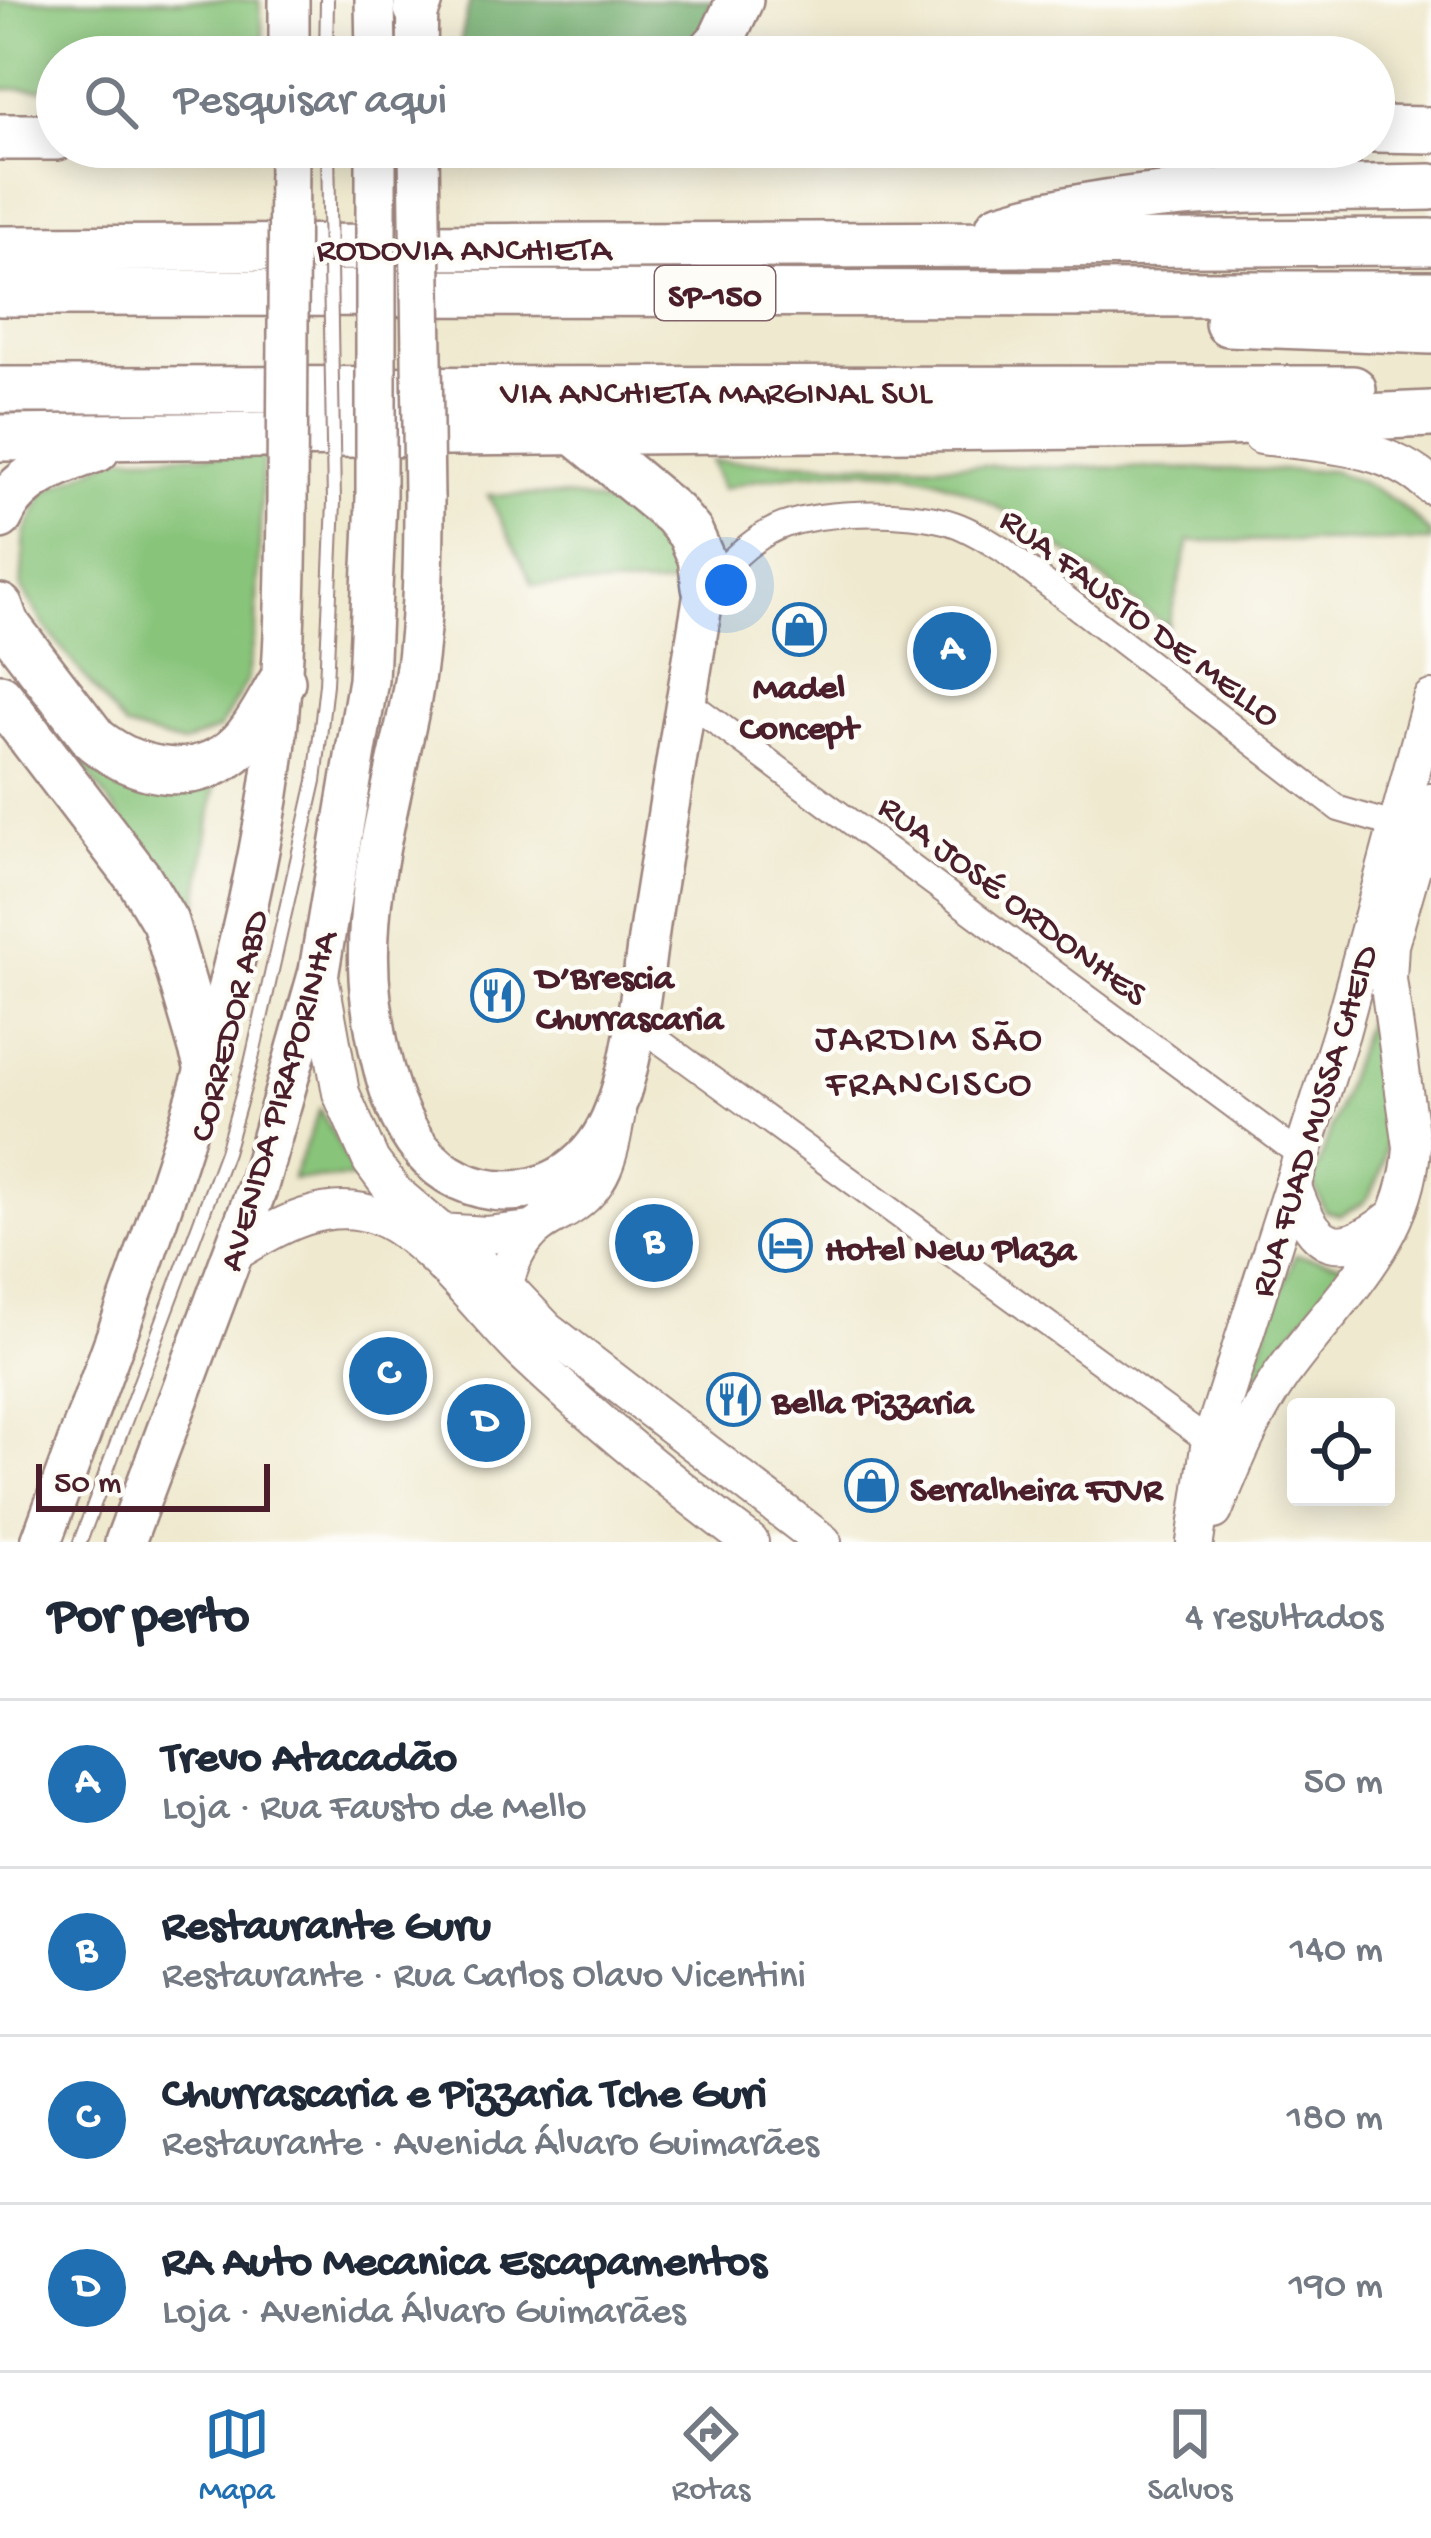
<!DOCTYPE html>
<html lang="pt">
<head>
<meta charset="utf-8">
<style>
	body { margin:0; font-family:"Gochi Hand",sans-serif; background:#f2f2f3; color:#1f2937 }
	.controls { position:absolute; right:36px; bottom:36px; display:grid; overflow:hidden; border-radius:12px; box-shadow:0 6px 30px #0003 }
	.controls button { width:108px; height:108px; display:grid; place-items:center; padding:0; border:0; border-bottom:3px solid #e0e1e3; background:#fff; color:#1f2937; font:60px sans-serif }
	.scale { position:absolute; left:36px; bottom:30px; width:234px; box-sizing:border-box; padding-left:12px; border:6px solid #4a1f2b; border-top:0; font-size:33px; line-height:42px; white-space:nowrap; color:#4a1f2b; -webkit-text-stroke:9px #fdfcf7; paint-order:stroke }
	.you { position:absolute; left:726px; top:585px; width:42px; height:42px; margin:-30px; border:9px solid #fff; border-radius:50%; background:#1a73e8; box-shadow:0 0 0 18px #1a73e833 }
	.badge { display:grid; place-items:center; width:78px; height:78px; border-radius:50%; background:#1f6fb2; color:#fff; font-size:39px; font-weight:700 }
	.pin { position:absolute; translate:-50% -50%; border:6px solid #fff; box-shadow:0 3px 12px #0006 }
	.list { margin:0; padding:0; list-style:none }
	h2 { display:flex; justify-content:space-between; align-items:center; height:156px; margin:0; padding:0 48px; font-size:51px }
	h2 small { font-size:39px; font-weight:400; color:#747a83 }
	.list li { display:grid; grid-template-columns:78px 1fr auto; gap:36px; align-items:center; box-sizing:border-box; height:168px; padding:0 48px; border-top:3px solid #e0e1e3 }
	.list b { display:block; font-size:45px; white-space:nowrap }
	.list p { margin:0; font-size:39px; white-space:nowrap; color:#747a83 }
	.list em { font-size:39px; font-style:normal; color:#747a83 }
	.icon { flex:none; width:66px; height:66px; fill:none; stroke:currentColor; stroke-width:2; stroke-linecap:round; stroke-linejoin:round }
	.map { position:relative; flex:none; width:1431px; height:1542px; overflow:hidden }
	.search { position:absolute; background:#fff; box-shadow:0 6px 30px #0003; left:36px; right:36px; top:36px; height:132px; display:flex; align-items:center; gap:30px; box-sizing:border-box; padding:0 42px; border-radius:66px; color:#747a83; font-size:45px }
	.sheet { height:828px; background:#fff }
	nav { display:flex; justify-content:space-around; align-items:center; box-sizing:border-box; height:168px; border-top:3px solid #e0e1e3; background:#fff; font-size:33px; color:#747a83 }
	nav a { display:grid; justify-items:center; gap:6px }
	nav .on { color:#1f6fb2 }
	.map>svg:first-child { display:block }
	.green { fill:#88c47a; stroke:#697252; stroke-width:3 }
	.forest { fill:#6eaa6a; stroke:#5c644a; stroke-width:3 }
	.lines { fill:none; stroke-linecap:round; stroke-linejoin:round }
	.lane-casing { stroke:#9c847d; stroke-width:16 }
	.street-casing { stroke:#9c847d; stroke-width:28 }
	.secondary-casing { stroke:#9c847d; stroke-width:40 }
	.primary-casing { stroke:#9c847d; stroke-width:44 }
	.highway-casing { stroke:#9c847d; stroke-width:50 }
	.lane { stroke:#fff; stroke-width:12 }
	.street { stroke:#fff; stroke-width:24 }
	.secondary { stroke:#fff; stroke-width:36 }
	.primary { stroke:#fff; stroke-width:39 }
	.highway { stroke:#fff; stroke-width:45 }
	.lane-bridge-casing { stroke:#9c847d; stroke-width:16; stroke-linecap:butt }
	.primary-bridge-casing { stroke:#9c847d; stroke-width:44; stroke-linecap:butt }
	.lane-bridge { stroke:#fff; stroke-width:12 }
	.primary-bridge { stroke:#fff; stroke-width:39 }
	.labels { text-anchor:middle; stroke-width:9; stroke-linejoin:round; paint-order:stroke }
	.shield { fill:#fdfcf7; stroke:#806168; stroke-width:3 }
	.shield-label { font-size:33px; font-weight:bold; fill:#4a1f2b }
	.street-label { font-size:36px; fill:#4a1f2b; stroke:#fdfcf7 }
	.poi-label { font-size:36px; font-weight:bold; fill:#4a1f2b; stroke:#fdfcf7; text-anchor:start }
	.neighbourhood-label { font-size:39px; letter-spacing:3px; fill:#4a1f2b; stroke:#fdfcf7 }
</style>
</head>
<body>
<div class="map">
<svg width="1431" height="1542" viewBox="0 0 1431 1542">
	<rect width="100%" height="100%" fill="#fdfcf7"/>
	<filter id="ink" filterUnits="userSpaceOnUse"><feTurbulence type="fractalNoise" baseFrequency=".00833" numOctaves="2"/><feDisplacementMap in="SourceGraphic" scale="24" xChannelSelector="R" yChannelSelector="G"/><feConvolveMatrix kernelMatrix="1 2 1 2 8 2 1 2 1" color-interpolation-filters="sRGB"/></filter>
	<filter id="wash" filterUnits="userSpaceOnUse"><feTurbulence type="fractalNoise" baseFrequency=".004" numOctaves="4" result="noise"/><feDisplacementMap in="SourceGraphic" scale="48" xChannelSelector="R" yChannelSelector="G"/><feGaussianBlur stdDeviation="2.7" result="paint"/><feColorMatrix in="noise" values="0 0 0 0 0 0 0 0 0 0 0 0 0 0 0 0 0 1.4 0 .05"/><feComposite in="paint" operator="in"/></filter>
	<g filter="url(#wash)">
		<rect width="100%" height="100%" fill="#efe9cf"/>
		<g class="green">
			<path d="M0,0h259l7,57h-209v32h-57z"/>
			<path d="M263,454l-7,173 -9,54 -28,48 -37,15 -57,-16 -79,-100 -25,-41 4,-53 19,-42 76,-36z"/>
			<path d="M711,461l621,10c41,14 71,31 99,64v6h-242l-21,86c-66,-47 -151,-119 -226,-146 -55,-20 -165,-9 -220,8z"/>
			<path d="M488,495c60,0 146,-7 179,56 5,10 8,24 12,35l-146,-1z"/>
			<path d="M79,760c43,26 87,48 136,24l-20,138z"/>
			<path d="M1370,1012c7,52 34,145 -5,189 -5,6 -17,10 -25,14l-15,-4 -12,-29z"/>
			<path d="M320,1109l35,66 -5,3 -58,1z"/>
			<path d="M1295,1255l52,10 -103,126z"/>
		</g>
		<path class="forest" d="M470,0h242l-6,34 -35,23h-214z"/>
	</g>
	<g filter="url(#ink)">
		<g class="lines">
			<defs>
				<g id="lane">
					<path d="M326,57l1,-57"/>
					<path d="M80,1542l146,-390 25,-89 64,-282 11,-97 8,-182"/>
				</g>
				<g id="street">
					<path d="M705,587c19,-19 40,-42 64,-55 39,-23 142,-23 185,-8 17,6 33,16 49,26l336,259 58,17"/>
					<path d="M686,700l614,455"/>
					<path d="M635,1023l576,420"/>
				</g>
				<g id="secondary">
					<path d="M1261,436c59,8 125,8 170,50"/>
					<path d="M319,971l22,122 30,68 23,31 111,94 41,43 277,213"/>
					<path d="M1293,1187c22,63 45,74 100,30"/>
					<path d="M439,1232l48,3 46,-5"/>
					<path d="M234,1253c43,-26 93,-57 145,-36 50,20 106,99 146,137 71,67 147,130 225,188"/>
					<path d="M497,1305c10,-24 13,-49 31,-69 10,-13 25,-19 39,-27 38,-23 43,-56 50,-97"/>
					<path d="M1214,1511c19,-46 38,-93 66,-134 53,-75 126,-132 132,-230l-24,-168 2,-34 41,-143"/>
					<path d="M1195,1542l14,-95 132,-414 90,-334"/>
				</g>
				<g id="primary">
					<path d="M289,0v57"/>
					<path d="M375,0l1,57"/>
					<path d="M417,57l1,-57"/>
					<path d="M424,497c0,69 -1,140 -14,208 -19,96 -51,197 -39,295 8,63 25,150 88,180 49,23 104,9 137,-35 38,-51 45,-163 55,-227 18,-110 35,-221 54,-331"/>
					<path d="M41,1542c89,-245 186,-488 228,-748 15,-95 17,-193 18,-290"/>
					<path d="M125,1542l133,-356 61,-215 49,-291 8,-181"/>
				</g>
				<g id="highway">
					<path d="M417,8l3,-8"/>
					<path d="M706,57l15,-17 19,-40"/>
					<path d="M1374,129l57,1"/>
					<path d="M0,137h57"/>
					<path d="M999,227c139,-43 289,-37 432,-40"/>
					<path d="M0,249l1431,-7"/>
					<path d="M0,293l1431,1"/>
					<path d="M1228,323l203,8"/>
					<path d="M0,390l1353,-1"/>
					<path d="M574,431l100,83 16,19 11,25 4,29"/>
					<path d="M0,438l1181,-13 250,-11"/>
					<path d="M0,516c16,-39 60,-55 97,-67"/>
					<path d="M0,607l6,17 89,116c43,34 104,46 146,4 17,-17 28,-42 41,-63"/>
					<path d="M0,697l140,183 25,42 43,147"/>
				</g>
			</defs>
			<use href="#lane" class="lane-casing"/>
			<use href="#street" class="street-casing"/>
			<use href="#secondary" class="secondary-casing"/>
			<use href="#primary" class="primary-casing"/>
			<use href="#highway" class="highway-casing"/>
			<use href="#lane" class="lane"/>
			<use href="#street" class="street"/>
			<use href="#secondary" class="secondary"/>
			<use href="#primary" class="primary"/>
			<use href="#highway" class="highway"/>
			<defs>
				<path id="lane-bridge" d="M328,147l6,355"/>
				<g id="primary-bridge">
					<path d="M376,147v352"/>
					<path d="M419,147l5,350"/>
					<path d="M287,504l2,-357"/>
				</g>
			</defs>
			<use href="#lane-bridge" class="lane-bridge-casing"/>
			<use href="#primary-bridge" class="primary-bridge-casing"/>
			<use href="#lane-bridge" class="lane-bridge"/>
			<use href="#primary-bridge" class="primary-bridge"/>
		</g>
	</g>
	<defs>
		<symbol id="shop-ring" viewBox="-11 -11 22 22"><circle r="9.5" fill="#fdfcf7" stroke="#1f6fb2" stroke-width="1.5"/><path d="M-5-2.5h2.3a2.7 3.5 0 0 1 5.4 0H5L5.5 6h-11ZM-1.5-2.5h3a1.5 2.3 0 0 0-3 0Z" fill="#1f6fb2"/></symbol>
		<symbol id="restaurant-ring" viewBox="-11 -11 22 22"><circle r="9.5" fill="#fdfcf7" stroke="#1f6fb2" stroke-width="1.5"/><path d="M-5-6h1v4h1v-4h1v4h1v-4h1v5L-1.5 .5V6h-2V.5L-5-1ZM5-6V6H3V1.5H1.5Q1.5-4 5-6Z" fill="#1f6fb2"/></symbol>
		<symbol id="hotel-ring" viewBox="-11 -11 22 22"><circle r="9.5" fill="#fdfcf7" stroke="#1f6fb2" stroke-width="1.5"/><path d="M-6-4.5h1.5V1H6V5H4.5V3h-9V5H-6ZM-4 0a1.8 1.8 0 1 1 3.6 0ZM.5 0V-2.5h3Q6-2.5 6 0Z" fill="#1f6fb2"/></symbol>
	</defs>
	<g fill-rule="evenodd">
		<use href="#shop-ring" x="770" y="600" width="59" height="59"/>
		<use href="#restaurant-ring" x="468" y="966" width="59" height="59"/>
		<use href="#hotel-ring" x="756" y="1216" width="59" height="59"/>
		<use href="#restaurant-ring" x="704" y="1370" width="59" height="59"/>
		<use href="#shop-ring" x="842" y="1456" width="59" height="59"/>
	</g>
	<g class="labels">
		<rect class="shield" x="655" y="266" width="120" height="54" rx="9"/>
		<g class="shield-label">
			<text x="715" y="305">SP-150</text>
		</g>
		<g class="street-label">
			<text x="464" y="259">RODOVIA ANCHIETA</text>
			<text x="716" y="402">VIA ANCHIETA MARGINAL SUL</text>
			<text transform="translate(1142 615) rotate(37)" y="13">RUA FAUSTO DE MELLO</text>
			<text transform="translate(1015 898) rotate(37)" y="13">RUA JOSÉ ORDONHES</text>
			<text transform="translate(226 1025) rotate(-76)" y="13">CORREDOR ABD</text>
			<text transform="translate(275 1100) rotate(-74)" y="13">AVENIDA PIRAPORINHA</text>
			<text transform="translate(1311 1120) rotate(-73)" y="13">RUA FUAD MUSSA CHEID</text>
		</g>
		<g class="poi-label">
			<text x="799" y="697" text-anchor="middle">Madel<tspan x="799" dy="41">Concept</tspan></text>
			<text x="536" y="987">D’Brescia<tspan x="536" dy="41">Churrascaria</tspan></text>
			<text x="825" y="1259">Hotel New Plaza</text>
			<text x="772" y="1412">Bella Pizzaria</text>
			<text x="910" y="1499">Serralheira FJVR</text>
		</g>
		<g class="neighbourhood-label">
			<text x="930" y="1049">JARDIM SÃO<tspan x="930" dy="45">FRANCISCO</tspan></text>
		</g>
	</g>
</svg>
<div class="controls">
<button><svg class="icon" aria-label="locate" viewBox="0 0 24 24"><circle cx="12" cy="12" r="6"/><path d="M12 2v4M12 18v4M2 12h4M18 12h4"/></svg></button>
</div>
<div class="scale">50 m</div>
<div class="you"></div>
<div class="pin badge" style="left:952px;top:651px">A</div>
<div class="pin badge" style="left:654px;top:1243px">B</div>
<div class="pin badge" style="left:388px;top:1376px">C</div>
<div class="pin badge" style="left:486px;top:1423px">D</div>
<div class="search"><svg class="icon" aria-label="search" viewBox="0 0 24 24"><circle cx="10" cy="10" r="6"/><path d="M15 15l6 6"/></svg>Pesquisar aqui</div>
</div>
<section class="sheet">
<h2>Por perto<small>4 resultados</small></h2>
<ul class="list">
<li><span class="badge">A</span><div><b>Trevo Atacadão</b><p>Loja · Rua Fausto de Mello</p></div><em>50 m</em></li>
<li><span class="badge">B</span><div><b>Restaurante Guru</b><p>Restaurante · Rua Carlos Olavo Vicentini</p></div><em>140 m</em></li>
<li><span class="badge">C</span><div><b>Churrascaria e Pizzaria Tche Guri</b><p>Restaurante · Avenida Álvaro Guimarães</p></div><em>180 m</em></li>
<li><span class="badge">D</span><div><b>RA Auto Mecanica Escapamentos</b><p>Loja · Avenida Álvaro Guimarães</p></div><em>190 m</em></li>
</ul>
</section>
<nav>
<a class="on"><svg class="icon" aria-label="map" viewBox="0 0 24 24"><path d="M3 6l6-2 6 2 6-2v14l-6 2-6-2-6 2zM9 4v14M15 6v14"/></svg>Mapa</a>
<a><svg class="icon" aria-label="directions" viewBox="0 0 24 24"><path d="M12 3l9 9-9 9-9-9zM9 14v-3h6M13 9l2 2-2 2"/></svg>Rotas</a>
<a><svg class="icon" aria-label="saved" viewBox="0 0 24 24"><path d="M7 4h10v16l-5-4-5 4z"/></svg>Salvos</a>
</nav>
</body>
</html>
